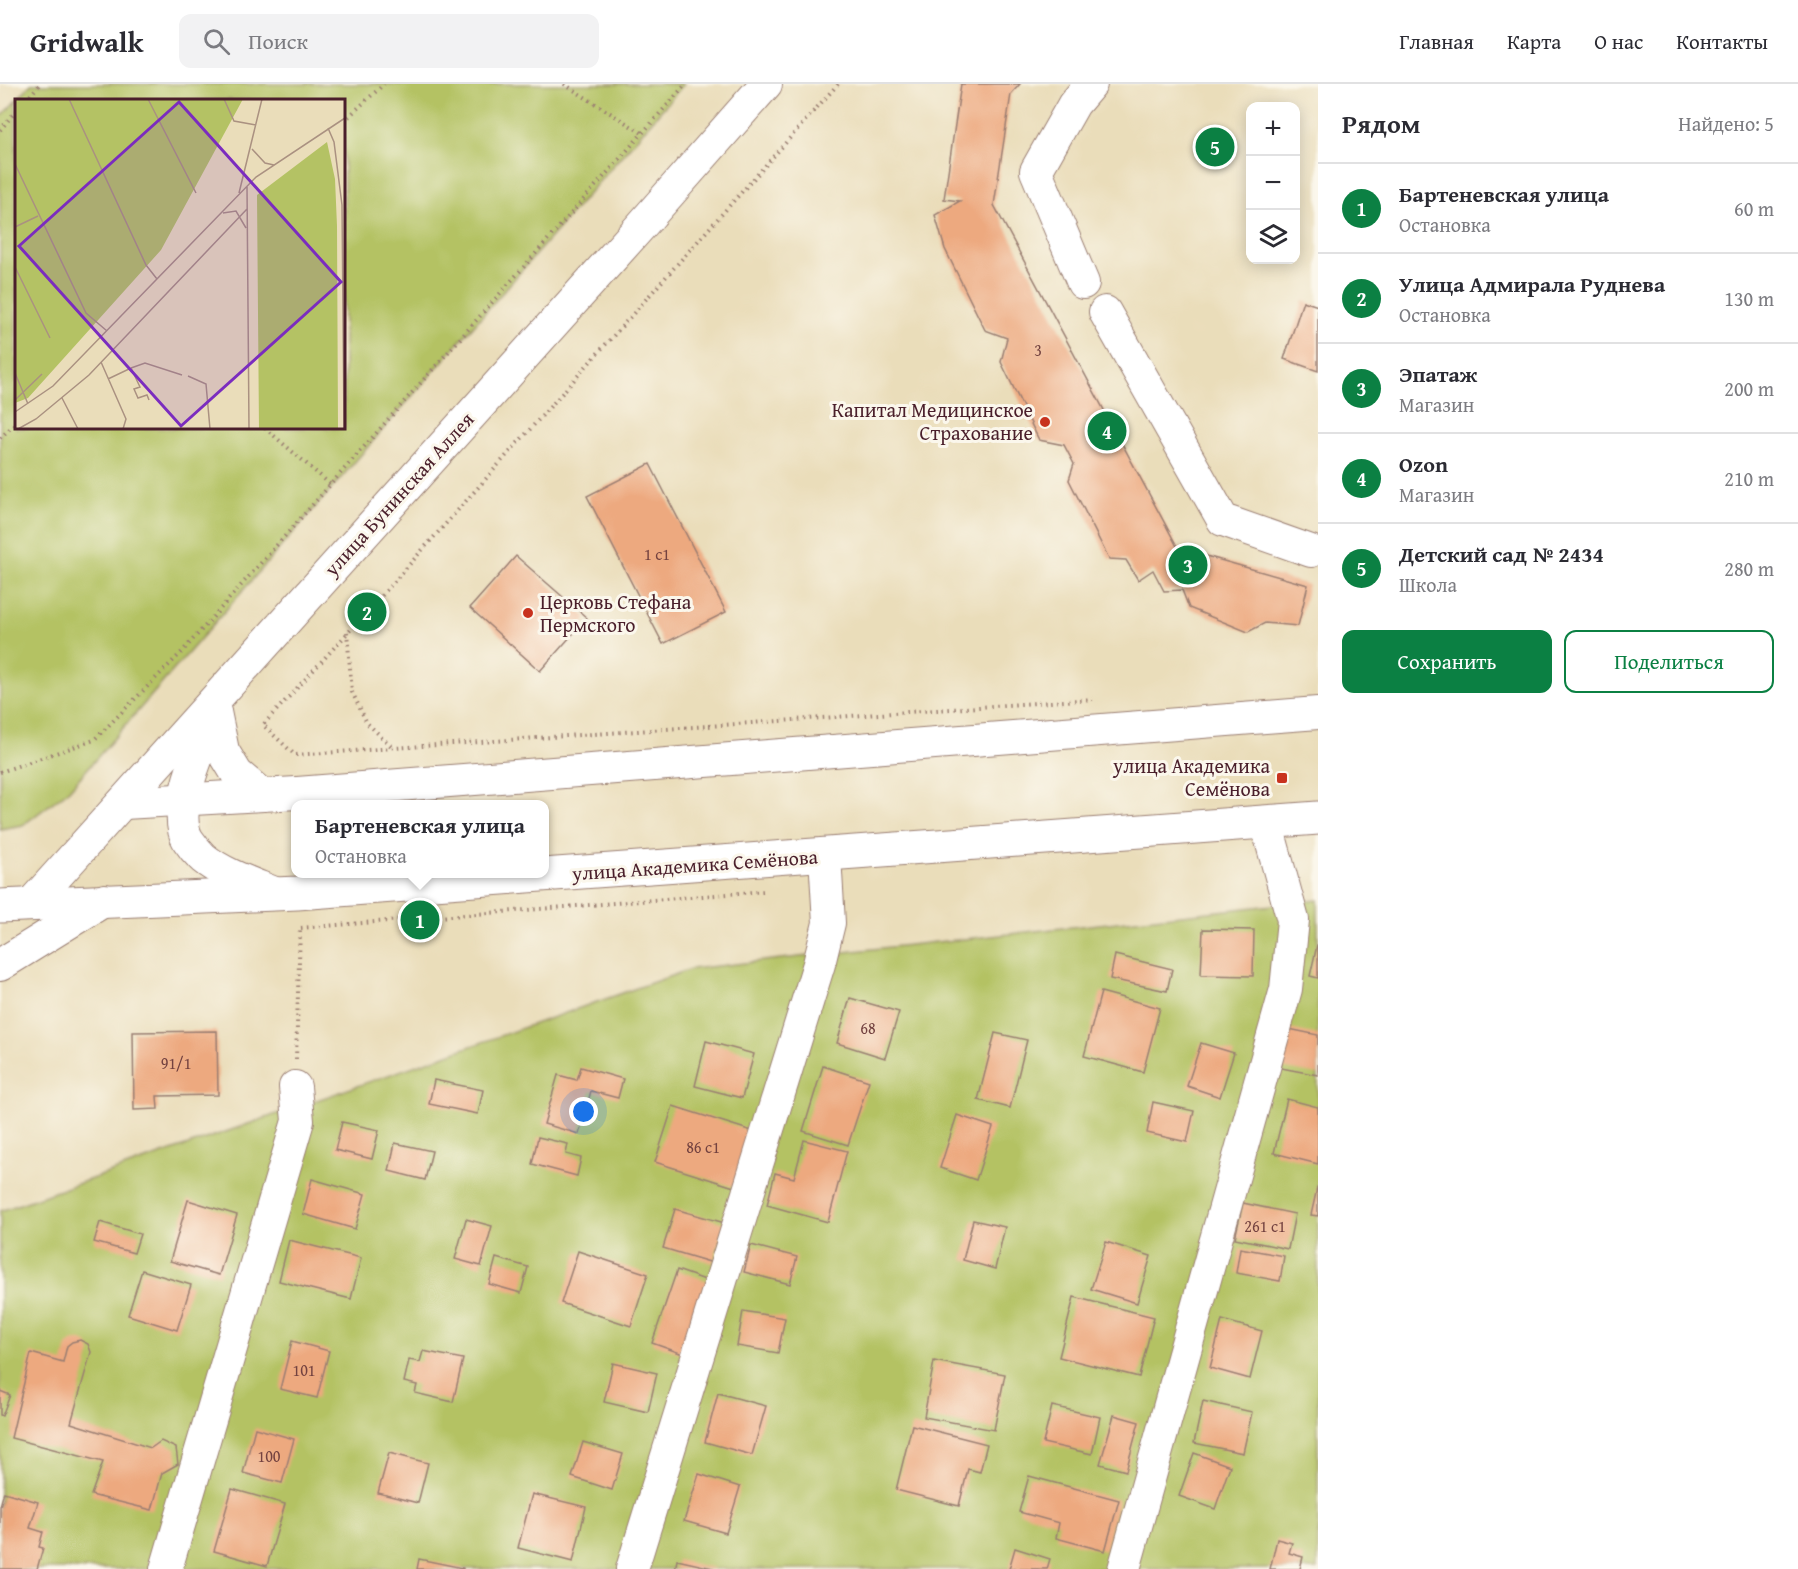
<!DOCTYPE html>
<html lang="ru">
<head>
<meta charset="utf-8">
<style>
	body { margin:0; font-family:"Gentium Book Plus",serif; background:#f2f2f3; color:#2b2b33 }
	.controls { position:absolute; right:18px; top:18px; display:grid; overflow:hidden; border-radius:12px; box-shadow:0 3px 15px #0003 }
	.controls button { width:54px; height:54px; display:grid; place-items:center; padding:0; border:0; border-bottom:2px solid #e1e1e2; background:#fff; color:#2b2b33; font:30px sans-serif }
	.you { position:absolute; left:584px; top:1028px; width:21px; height:21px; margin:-15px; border:4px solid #fff; border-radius:50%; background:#1a73e8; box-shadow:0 0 0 9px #1a73e833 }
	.badge { display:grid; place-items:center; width:39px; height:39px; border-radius:50%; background:#0b8043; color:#fff; font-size:20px; font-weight:700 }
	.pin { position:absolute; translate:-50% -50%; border:3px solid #fff; box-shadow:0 2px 6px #0006 }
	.popup { position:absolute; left:291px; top:716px; width:258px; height:78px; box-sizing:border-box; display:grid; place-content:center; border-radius:12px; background:#fff; filter:drop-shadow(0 2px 4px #0005); font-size:20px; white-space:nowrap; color:#7c7c81 }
	.popup b { font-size:22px; color:#2b2b33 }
	.popup::after { content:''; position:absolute; left:50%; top:100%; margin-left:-12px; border:12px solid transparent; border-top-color:#fff }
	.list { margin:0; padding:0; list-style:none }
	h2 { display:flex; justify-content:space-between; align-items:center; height:78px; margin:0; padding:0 24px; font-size:26px }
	h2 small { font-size:20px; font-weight:400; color:#7c7c81 }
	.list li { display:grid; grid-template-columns:39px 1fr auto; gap:18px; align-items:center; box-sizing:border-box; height:90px; padding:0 24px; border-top:2px solid #e1e1e2 }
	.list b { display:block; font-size:22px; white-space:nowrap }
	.list p { margin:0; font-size:20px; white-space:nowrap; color:#7c7c81 }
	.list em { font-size:20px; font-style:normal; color:#7c7c81 }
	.actions { display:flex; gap:12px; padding:18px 24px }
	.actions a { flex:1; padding:14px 0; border:2px solid #0b8043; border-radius:12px; text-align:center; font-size:21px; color:#0b8043 }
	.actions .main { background:#0b8043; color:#fff }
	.icon { flex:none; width:33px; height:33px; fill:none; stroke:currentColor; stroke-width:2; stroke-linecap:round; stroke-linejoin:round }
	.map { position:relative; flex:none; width:1318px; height:1485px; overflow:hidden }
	header { display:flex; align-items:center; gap:36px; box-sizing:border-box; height:84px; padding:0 30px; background:#fff; border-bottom:2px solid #e1e1e2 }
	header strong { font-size:28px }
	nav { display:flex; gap:33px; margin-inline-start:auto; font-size:21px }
	.search { width:420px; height:54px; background:#f2f2f3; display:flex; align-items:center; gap:15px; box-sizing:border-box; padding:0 21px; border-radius:12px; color:#7c7c81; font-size:22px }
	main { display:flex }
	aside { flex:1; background:#fff }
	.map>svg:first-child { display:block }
	.green { fill:#b4c264; stroke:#7f7048; stroke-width:1.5; fill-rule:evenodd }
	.building { fill:#eda97f }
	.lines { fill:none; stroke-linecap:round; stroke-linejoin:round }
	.minor-casing { stroke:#9a7e72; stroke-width:34 }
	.major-casing { stroke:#9a7e72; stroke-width:35 }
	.path { stroke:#9a7e72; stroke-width:4; stroke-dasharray:1.5 4.5; stroke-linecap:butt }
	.minor { stroke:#fff; stroke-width:32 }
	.major { stroke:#fff; stroke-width:33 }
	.poi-dot { fill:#c8321e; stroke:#fbf7ec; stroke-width:2 }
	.labels { text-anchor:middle; stroke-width:6; stroke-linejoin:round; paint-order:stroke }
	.number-label { font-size:16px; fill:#734240 }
	.poi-label { font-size:20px; fill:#4a1f2b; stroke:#fbf7ec; text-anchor:end }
	.street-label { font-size:20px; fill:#4a1f2b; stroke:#fbf7ec }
	.inset-road { fill:none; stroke:#aa9181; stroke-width:1.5 }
	.view { fill:#7b2cbf; fill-opacity:0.15; stroke:#7b2cbf; stroke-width:3 }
	.inset-edge { fill:none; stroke:#4a1f2b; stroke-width:3 }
</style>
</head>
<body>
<header>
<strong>Gridwalk</strong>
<div class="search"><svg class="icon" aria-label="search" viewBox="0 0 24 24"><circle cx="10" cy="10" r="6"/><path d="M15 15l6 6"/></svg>Поиск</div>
<nav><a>Главная</a><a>Карта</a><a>О нас</a><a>Контакты</a></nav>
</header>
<main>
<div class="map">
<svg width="1318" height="1485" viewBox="0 0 1318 1485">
	<rect width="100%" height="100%" fill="#fbf7ec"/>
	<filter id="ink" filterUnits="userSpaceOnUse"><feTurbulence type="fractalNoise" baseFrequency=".0167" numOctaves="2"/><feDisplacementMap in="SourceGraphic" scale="12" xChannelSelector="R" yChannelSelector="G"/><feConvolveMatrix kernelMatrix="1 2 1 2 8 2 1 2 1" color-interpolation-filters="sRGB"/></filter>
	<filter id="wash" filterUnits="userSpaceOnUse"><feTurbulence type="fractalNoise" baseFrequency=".008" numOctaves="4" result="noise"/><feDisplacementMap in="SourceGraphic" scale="24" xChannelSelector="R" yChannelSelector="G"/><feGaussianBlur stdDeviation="1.35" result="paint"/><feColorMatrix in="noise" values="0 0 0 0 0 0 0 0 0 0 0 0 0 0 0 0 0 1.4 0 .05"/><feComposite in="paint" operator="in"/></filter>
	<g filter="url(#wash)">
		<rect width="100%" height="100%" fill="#eaddba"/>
		<g class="green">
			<path d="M31,0h653l-615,706 -46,35 -23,4v-711zM16,16h328v328h-328z"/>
			<path d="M1318,816v669h-1318v-358l691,-242z"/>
		</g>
		<g id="blocks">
			<g class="building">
				<path d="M961,0h59l-9,10 -17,111 184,343 130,37 -10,41 -33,-3 -17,9 -59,-24 -7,-18 -18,1 -11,-21 -15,10 -12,-20 -17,-1 -40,-79 5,-16 -10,-19 -25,-5 -38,-78 6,-24 -22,-8 -40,-81 -10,-34 25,-14 -16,-2z"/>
				<path d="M1303,217l15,5v65l-34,-12z"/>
				<path d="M650,380l76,148 -63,32 -76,-148z"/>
				<path d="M516,472l71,62 -47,53 -70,-63z"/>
				<path d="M1203,845l51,1 -1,46 -52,-1z"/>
				<path d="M1317,861h1v33l-8,-2z"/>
				<path d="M1115,871l57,14 -5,22 -57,-12z"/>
				<path d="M1101,908l59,16 -17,64 -59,-16z"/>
				<path d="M850,914l49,14 -14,46 -48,-15z"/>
				<path d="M1289,945l29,6v40l-37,-7z"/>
				<path d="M217,947l1,64 -61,1 1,13 -24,1 -1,-78z"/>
				<path d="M995,949l32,7 -17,68 -32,-8z"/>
				<path d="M706,957l48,13 -12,44 -47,-12z"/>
				<path d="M1201,959l33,10 -14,44 -33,-11z"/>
				<path d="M823,982l46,15 -21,64 -45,-14z"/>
				<path d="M581,983l42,12 -5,19 -27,-7 -12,43 -35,-10 14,-49 19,5z"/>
				<path d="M434,996l49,10 -5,24 -49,-10z"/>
				<path d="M1287,1015l31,8v57l-44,-11z"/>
				<path d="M1153,1018l41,9 -7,31 -40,-9z"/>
				<path d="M673,1022l79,25 -18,56 -79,-25z"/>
				<path d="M957,1031l36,12 -17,53 -36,-12z"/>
				<path d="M342,1038l37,8 -7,29 -37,-9z"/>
				<path d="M538,1053l30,7 -2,10 15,4 -4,18 -45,-12z"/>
				<path d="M804,1056l43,11 -19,71 -61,-17 8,-32 19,5z"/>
				<path d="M395,1059l37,8 -7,29 -36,-9z"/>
				<path d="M312,1095l53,15 -10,35 -52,-15z"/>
				<path d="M1317,1104h1v28l-7,-1z"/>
				<path d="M188,1116l49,15 -18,60 -49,-14z"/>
				<path d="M1243,1119l52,11 -7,35 -53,-11z"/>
				<path d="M675,1125l50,14 -12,40 -50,-15z"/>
				<path d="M466,1135l26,7 -11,40 -26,-7z"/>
				<path d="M973,1136l32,7 -10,42 -32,-9z"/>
				<path d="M100,1138l40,12 -6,19 -40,-11z"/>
				<path d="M289,1156l72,18 -10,41 -72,-18z"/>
				<path d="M1106,1158l45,14 -14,47 -46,-14z"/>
				<path d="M751,1161l46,12 -7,27 -46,-12z"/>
				<path d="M1240,1164l44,8 -4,25 -44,-8z"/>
				<path d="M578,1167l70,23 -17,52 -70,-23z"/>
				<path d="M496,1174l32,9 -7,26 -32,-9z"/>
				<path d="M142,1186l49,15 -14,45 -49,-15z"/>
				<path d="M677,1186l31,11 -25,73 -31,-11z"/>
				<path d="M1074,1213l80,20 -15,60 -80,-20z"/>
				<path d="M743,1227l42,7 -7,35 -41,-7z"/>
				<path d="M1222,1236l40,11 -12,48 -40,-11z"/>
				<path d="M80,1256l8,4 3,8 -20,71 80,25 10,-7 15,7 2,16 -16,9 -10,37 -61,-15 12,-33 -92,-24 20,-85 32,9 4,-16 5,-4z"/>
				<path d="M292,1257l37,10 -12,47 -37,-9z"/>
				<path d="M423,1267l40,8 -10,43 -38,-9 2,-8 -13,-3 5,-22 11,2z"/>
				<path d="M934,1277l71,13 -11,56 -70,-13z"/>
				<path d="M613,1279l44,10 -9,39 -44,-10z"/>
				<path d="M0,1307l10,4 -8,21 -2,-1z"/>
				<path d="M718,1309l48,13 -14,49 -47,-13z"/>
				<path d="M1203,1317l49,11 -9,41 -49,-10z"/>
				<path d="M1052,1322l48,11 -8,37 -49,-11z"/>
				<path d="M1114,1331l25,7 -13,49 -26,-7z"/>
				<path d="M912,1341l75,19 -7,28 -12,-3 -9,37 -63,-16z"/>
				<path d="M255,1344l39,11 -12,44 -39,-10z"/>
				<path d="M583,1358l40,12 -11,36 -40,-13z"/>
				<path d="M389,1369l39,10 -10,40 -40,-10z"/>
				<path d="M1194,1369l36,13 -15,43 -36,-13z"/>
				<path d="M699,1390l41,13 -14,46 -42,-12z"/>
				<path d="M1029,1392l90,24 -14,51 -49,-13 3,-15 -40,-11z"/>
				<path d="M232,1405l53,15 -18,62 -53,-15z"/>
				<path d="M4,1408l34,10 -8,26 13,4 -4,15 4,1 -6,21h-37v-63z"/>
				<path d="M532,1410l54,13 -13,55 -55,-14z"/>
				<path d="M1277,1455l15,4 -3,10 14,4 -3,12h-30z"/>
				<path d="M1015,1464l35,11 -3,10h-38z"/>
				<path d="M419,1475l44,9v1h-46z"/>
				<path d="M677,1476l36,8v1h-38z"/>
			</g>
		</g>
	</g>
	<g filter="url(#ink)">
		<use href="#blocks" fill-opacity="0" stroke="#9a7e72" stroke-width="1.5"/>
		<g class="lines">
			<defs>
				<g id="minor">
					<path d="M1083,199l-47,-112 38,-67 17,-20"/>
					<path d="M1105,228l118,208 88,31"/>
					<path d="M215,628l8,39 14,23 25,21"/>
					<path d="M215,630c-13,29 -45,97 -27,126 4,6 10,13 15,18 21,17 50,26 74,36"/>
					<path d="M124,719l173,-10 1021,-80"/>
					<path d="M32,819l608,-676 126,-143"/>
					<path d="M0,881l105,-65"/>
					<path d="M166,1485l132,-448 -3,-34"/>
					<path d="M632,1485l187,-605 10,-41 -4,-67"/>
					<path d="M1124,1485l162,-580 7,-69 -27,-98"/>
				</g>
				<path id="major" d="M0,822l297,-13 1021,-75"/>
			</defs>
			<use href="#minor" class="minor-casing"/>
			<use href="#major" class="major-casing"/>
			<g class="path">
				<path d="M564,0l78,49"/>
				<path d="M838,0l-471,528 -104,113 32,30 798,-56"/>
				<path d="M26,16l14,-16"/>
				<path d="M344,37l40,-37"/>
				<path d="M0,46l16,-19"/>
				<path d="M265,344l66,57"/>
				<path d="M0,354l16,-15"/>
				<path d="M347,548l5,60 15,31 26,25"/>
				<path d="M0,688l94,-32 87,-87 505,-569"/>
				<path d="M296,975l4,-131 466,-37"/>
			</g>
			<use href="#minor" class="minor"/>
			<use href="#major" class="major"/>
		</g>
	</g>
	<g class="poi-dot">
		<circle cx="1045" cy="338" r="6"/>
		<circle cx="528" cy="529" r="6"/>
		<rect x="1276" y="688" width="12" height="12" rx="3"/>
	</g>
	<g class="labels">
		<g class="number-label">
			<text x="1038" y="272">3</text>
			<text x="657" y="476">1 с1</text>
			<text x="868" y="950">68</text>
			<text x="176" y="985">91/1</text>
			<text x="703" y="1069">86 с1</text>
			<text x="1265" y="1148">261 с1</text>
			<text x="304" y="1292">101</text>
			<text x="269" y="1378">100</text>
		</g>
		<g class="poi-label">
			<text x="1033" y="333">Капитал Медицинское<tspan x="1033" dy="23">Страхование</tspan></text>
			<text x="540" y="525" text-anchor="start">Церковь Стефана<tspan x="540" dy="23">Пермского</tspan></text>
			<text x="1270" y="689">улица Академика<tspan x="1270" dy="23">Семёнова</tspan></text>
		</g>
		<g class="street-label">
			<text transform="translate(399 410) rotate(-48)" y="7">улица Бунинская Аллея</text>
			<text transform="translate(695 781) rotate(-4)" y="7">улица Академика Семёнова</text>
		</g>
	</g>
	<g transform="translate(15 15)">
		<rect width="330" height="330" fill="#eaddba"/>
		<path d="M0,0h228l-82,151 -133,148 -13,5zM312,43l8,37 2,47 1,203h-79l-2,-234z" fill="#b4c264"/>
		<path class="inset-road" d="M54,0l77,166 11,14M133,0l48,94M209,0l10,22 22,4M313,29l6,14 8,63 2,224M237,50l13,14 9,2M0,65l71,149 21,18M232,87l2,243M224,94l23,-94M208,114l13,-2 10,17M0,128l23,-11M0,168l35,71M86,263l25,57 -3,10M116,269l14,-5 37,12M0,274l13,31M173,277l18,8 4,45M93,280l23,-11 9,19 -6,2 4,9 9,-3 2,5M47,299l16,31M0,301l27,-26M0,313l38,-26 203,-209 89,-59M3,330l18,-10 53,-44 158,-166"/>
		<path class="view" d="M164,3l162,180 -160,144 -162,-180z"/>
		<rect width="330" height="330" class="inset-edge"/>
	</g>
</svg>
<div class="controls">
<button>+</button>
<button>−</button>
<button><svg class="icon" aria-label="layers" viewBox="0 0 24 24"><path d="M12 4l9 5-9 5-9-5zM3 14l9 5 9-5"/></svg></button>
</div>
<div class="you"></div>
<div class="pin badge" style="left:420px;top:836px">1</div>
<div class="popup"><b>Бартеневская улица</b>Остановка</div>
<div class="pin badge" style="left:367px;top:528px">2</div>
<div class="pin badge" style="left:1188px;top:481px">3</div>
<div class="pin badge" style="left:1107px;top:347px">4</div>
<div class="pin badge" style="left:1215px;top:63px">5</div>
</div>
<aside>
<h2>Рядом<small>Найдено: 5</small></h2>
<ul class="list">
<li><span class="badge">1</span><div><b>Бартеневская улица</b><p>Остановка</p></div><em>60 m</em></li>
<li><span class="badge">2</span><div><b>Улица Адмирала Руднева</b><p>Остановка</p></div><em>130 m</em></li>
<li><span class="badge">3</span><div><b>Эпатаж</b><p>Магазин</p></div><em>200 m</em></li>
<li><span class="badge">4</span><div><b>Ozon</b><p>Магазин</p></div><em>210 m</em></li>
<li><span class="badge">5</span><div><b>Детский сад № 2434</b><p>Школа</p></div><em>280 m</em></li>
</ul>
<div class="actions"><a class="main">Сохранить</a><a>Поделиться</a></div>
</aside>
</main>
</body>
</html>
